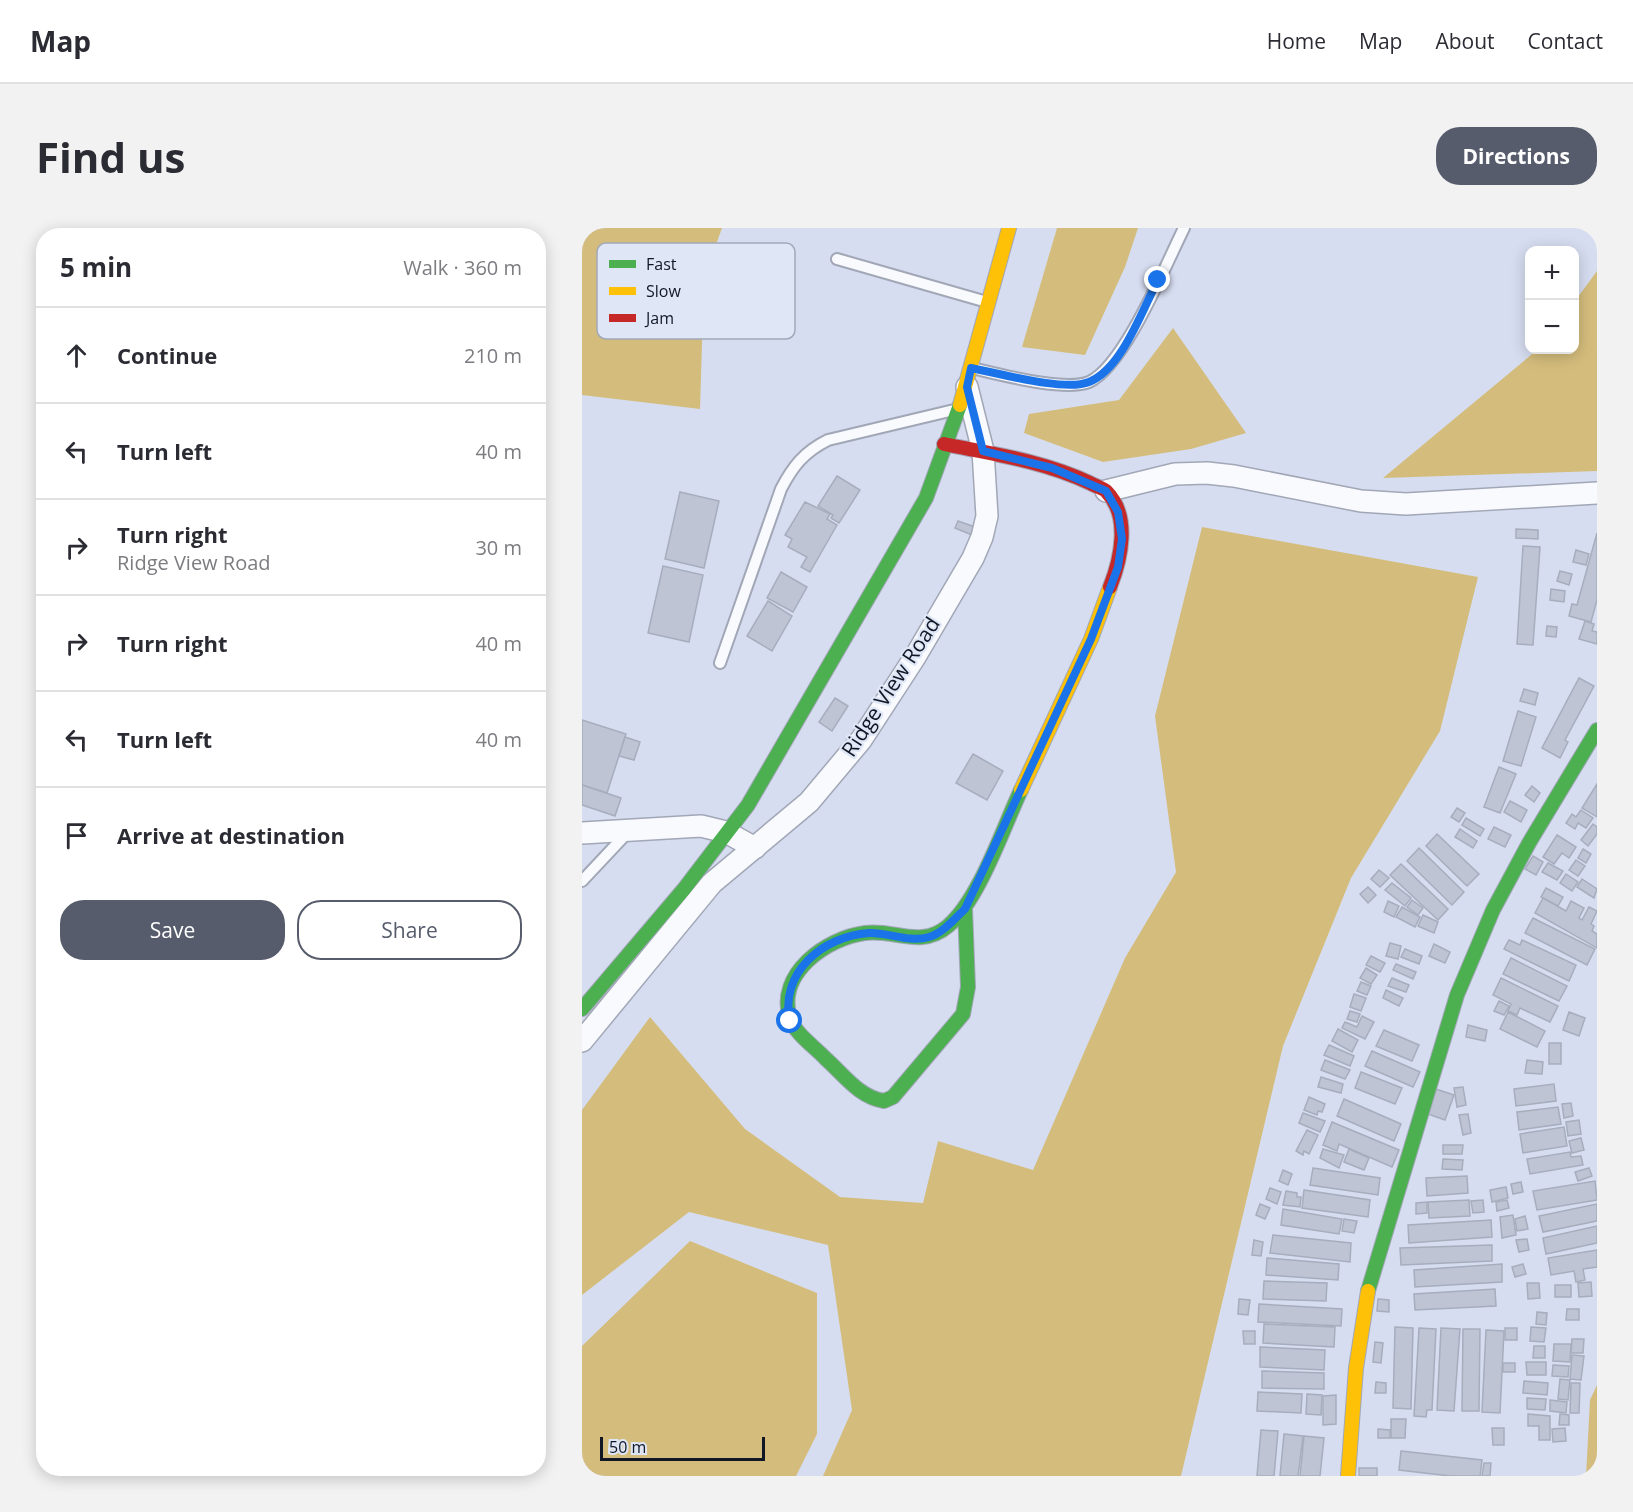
<!DOCTYPE html>
<html lang="en">
<head>
<meta charset="utf-8">
<style>
	body { margin:0; font-family:"Open Sans",sans-serif; background:#f2f2f3; color:#2b2b33 }
	.controls { position:absolute; right:18px; top:18px; display:grid; overflow:hidden; border-radius:12px; box-shadow:0 3px 15px #0003 }
	.controls button { width:54px; height:54px; display:grid; place-items:center; padding:0; border:0; border-bottom:2px solid #e1e1e2; background:#fff; color:#2b2b33; font:30px sans-serif }
	.scale { position:absolute; left:18px; bottom:15px; width:165px; box-sizing:border-box; padding-left:6px; border:3px solid #111725; border-top:0; font-size:16px; line-height:21px; white-space:nowrap; color:#111725; -webkit-text-stroke:4px #dfe7f7; paint-order:stroke }
	.stop { position:absolute; width:18px; height:18px; margin:-14px; border:4px solid #1a73e8; border-radius:50%; background:#fff }
	.stop.end { background:#1a73e8; border-color:#fff; box-shadow:0 2px 6px #0008 }
	.list { margin:0; padding:0; list-style:none }
	h2 { display:flex; justify-content:space-between; align-items:center; height:78px; margin:0; padding:0 24px; font-size:26px }
	h2 small { font-size:20px; font-weight:400; color:#7c7c81 }
	.list li { display:grid; grid-template-columns:39px 1fr auto; gap:18px; align-items:center; box-sizing:border-box; height:96px; padding:0 24px; border-top:2px solid #e1e1e2 }
	.list b { display:block; font-size:22px; white-space:nowrap }
	.list p { margin:0; font-size:20px; white-space:nowrap; color:#7c7c81 }
	.list em { font-size:20px; font-style:normal; color:#7c7c81 }
	.actions { display:flex; gap:12px; padding:18px 24px }
	.actions a { flex:1; padding:14px 0; border:2px solid #565c6c; border-radius:24px; text-align:center; font-size:21px; color:#565c6c }
	.actions .main { background:#565c6c; color:#fff }
	.icon { flex:none; width:33px; height:33px; fill:none; stroke:currentColor; stroke-width:2; stroke-linecap:round; stroke-linejoin:round }
	.map { position:relative; flex:none; width:1015px; height:1248px; overflow:hidden; border-radius:24px }
	header { display:flex; align-items:center; gap:36px; box-sizing:border-box; height:84px; padding:0 30px; background:#fff; border-bottom:2px solid #e1e1e2 }
	header strong { font-size:28px }
	nav { display:flex; gap:33px; margin-inline-start:auto; font-size:21px }
	.intro { display:flex; align-items:center; justify-content:space-between; box-sizing:border-box; height:144px; padding:0 36px }
	h1 { margin:0; font-size:42px }
	.button { padding:15px 27px; border-radius:24px; background:#565c6c; color:#fff; font-size:21px; font-weight:700 }
	main { display:flex; gap:36px; padding:0 36px }
	aside { flex:1; background:#fff; border-radius:24px; box-shadow:0 3px 15px #0003 }
	.map>svg:first-child { display:block }
	.green { fill:#d4bd7c }
	.building { fill:#bec4d4; stroke:#a6adbc; stroke-width:1.5 }
	.lines { fill:none; stroke-linecap:round; stroke-linejoin:round }
	.lane-casing { stroke:#a1a7b6; stroke-width:14 }
	.street-casing { stroke:#a1a7b6; stroke-width:24 }
	.fast-casing { stroke:#a1a7b6; stroke-width:16 }
	.slow-casing { stroke:#a1a7b6; stroke-width:16 }
	.jam-casing { stroke:#a1a7b6; stroke-width:16 }
	.lane { stroke:#f9fafd; stroke-width:10 }
	.street { stroke:#f9fafd; stroke-width:21 }
	.fast { stroke:#4caf50; stroke-width:14 }
	.slow { stroke:#ffc107; stroke-width:14 }
	.jam { stroke:#c62828; stroke-width:14 }
	.route { stroke:#1a73e8; stroke-width:8 }
	.labels { text-anchor:middle; stroke-width:4.5; stroke-linejoin:round; paint-order:stroke }
	.street-label { font-size:21px; fill:#111725; stroke:#dfe7f7 }
	.key { fill:#dfe7f7; stroke:#a1a9b8; stroke-width:1.5 }
	.key-label { font-size:16px; fill:#111725 }
</style>
</head>
<body>
<header>
<strong>Map</strong>
<nav><a>Home</a><a>Map</a><a>About</a><a>Contact</a></nav>
</header>
<div class="intro"><h1>Find us</h1><a class="button">Directions</a></div>
<main>
<aside>
<h2>5 min<small>Walk · 360 m</small></h2>
<ul class="list">
<li><svg class="icon" aria-label="ahead" viewBox="0 0 24 24"><path d="M12 20V5M6 11l6-6 6 6"/></svg><div><b>Continue</b></div><em>210 m</em></li>
<li><svg class="icon" aria-label="left" viewBox="0 0 24 24"><path d="M17 20v-9H6M10 6l-5 5 5 5"/></svg><div><b>Turn left</b></div><em>40 m</em></li>
<li><svg class="icon" aria-label="right" viewBox="0 0 24 24"><path d="M7 20v-9h11M14 6l5 5-5 5"/></svg><div><b>Turn right</b><p>Ridge View Road</p></div><em>30 m</em></li>
<li><svg class="icon" aria-label="right" viewBox="0 0 24 24"><path d="M7 20v-9h11M14 6l5 5-5 5"/></svg><div><b>Turn right</b></div><em>40 m</em></li>
<li><svg class="icon" aria-label="left" viewBox="0 0 24 24"><path d="M17 20v-9H6M10 6l-5 5 5 5"/></svg><div><b>Turn left</b></div><em>40 m</em></li>
<li><svg class="icon" aria-label="arrive" viewBox="0 0 24 24"><path d="M6 21V4h12l-3 4 3 4H6"/></svg><div><b>Arrive at destination</b></div></li>
</ul>
<div class="actions"><a class="main">Save</a><a>Share</a></div>
</aside>
<div class="map">
<svg width="1015" height="1248" viewBox="0 0 1015 1248">
	<rect width="100%" height="100%" fill="#d6ddf0"/>
	<g class="green">
		<path d="M0,0h140l-18,50 -4,131 -118,-14z"/>
		<path d="M475,0h81l-13,39 -40,88 -63,-8z"/>
		<path d="M1015,43v200l-214,7 154,-128h38v-49z"/>
		<path d="M591,100l73,105 -55,16 -88,13 -79,-29 5,-19 90,-14z"/>
		<path d="M620,299l276,50 -38,154 -89,147 -68,168 -102,430h-358l29,-66 -24,-165 -139,-33 -107,83v-185l68,-93 95,112 95,68 83,6 15,-62 95,29 92,-212 51,-86 -21,-156z"/>
		<path d="M108,1013l127,52v141l-21,42h-214v-130z"/>
		<path d="M1015,1157v91h-11l4,-76z"/>
	</g>
	<g class="building">
		<path d="M255,248l23,14 -21,33 -8,-5 2,-3 -15,-9z"/>
		<path d="M98,264l39,9 -15,67 -39,-9z"/>
		<path d="M223,274l25,12 -3,5 10,6 -27,47 -9,-5 6,-10 -19,-10 4,-8 -7,-4z"/>
		<path d="M376,293l17,6 -3,8 -17,-7z"/>
		<path d="M934,301l22,1v9l-22,-1z"/>
		<path d="M1015,305v67l-6,22 -22,-6 3,-12 5,1z"/>
		<path d="M941,318l17,1 -7,98 -16,-1z"/>
		<path d="M994,322l13,4 -3,11 -13,-3z"/>
		<path d="M81,338l40,9 -14,67 -41,-9z"/>
		<path d="M978,343l12,3 -3,11 -12,-4z"/>
		<path d="M199,344l26,15 -14,25 -26,-14z"/>
		<path d="M969,361l14,2 -1,11 -14,-2z"/>
		<path d="M186,373l24,15 -20,35 -25,-15z"/>
		<path d="M1003,393l9,3 -2,7 5,1v12l-18,-5z"/>
		<path d="M965,398l10,1 -1,10 -10,-1z"/>
		<path d="M997,450l15,8 -29,54 3,2 -8,16 -18,-10z"/>
		<path d="M942,461l14,4 -3,12 -15,-4z"/>
		<path d="M253,470l13,8 -16,25 -13,-9z"/>
		<path d="M936,483l18,6 -15,49 -18,-5z"/>
		<path d="M0,492l44,14 -19,59 -25,-8z"/>
		<path d="M43,509l15,5 -6,18 -15,-4z"/>
		<path d="M391,526l30,17 -16,29 -31,-17z"/>
		<path d="M917,539l17,7 -16,39 -16,-6z"/>
		<path d="M1015,556v33l-15,-9z"/>
		<path d="M0,557l39,13 -6,18 -33,-11z"/>
		<path d="M950,558l8,7 -6,9 -9,-7z"/>
		<path d="M928,573l17,9 -6,12 -17,-10z"/>
		<path d="M875,580l8,5 -6,9 -8,-5z"/>
		<path d="M999,582l12,8 -7,10 -8,-5 -3,6 -9,-6 6,-9 4,3z"/>
		<path d="M884,590l18,11 -4,7 -18,-11z"/>
		<path d="M1011,596l4,3v7l-9,12 -7,-6z"/>
		<path d="M912,599l17,8 -6,12 -17,-8z"/>
		<path d="M878,601l17,12 -4,7 -18,-11z"/>
		<path d="M855,606l42,40 -12,12 -41,-40z"/>
		<path d="M975,607l19,12 -7,11 -7,-5 -8,11 -11,-7z"/>
		<path d="M837,620l45,44 -12,13 -45,-44z"/>
		<path d="M1001,621l8,5 -5,9 -8,-5z"/>
		<path d="M951,628l10,6 -7,13 -11,-6z"/>
		<path d="M994,632l9,6 -7,10 -9,-6z"/>
		<path d="M966,635l15,8 -6,9 -15,-8z"/>
		<path d="M819,636l47,45 -10,11 -48,-45z"/>
		<path d="M797,642l10,8 -9,9 -9,-8z"/>
		<path d="M984,646l12,8 -6,9 -12,-8z"/>
		<path d="M1000,651l15,10 -3,9 -17,-11z"/>
		<path d="M810,655l19,15 -6,8 -20,-16z"/>
		<path d="M786,659l8,8 -8,8 -8,-9z"/>
		<path d="M964,660l17,9 -5,9 -17,-9z"/>
		<path d="M961,670l23,13 5,-10 13,7 -5,10 3,2 7,-13 8,4 -6,13 3,2 -2,5 5,3v14l-62,-35z"/>
		<path d="M830,672l11,8 -5,7 -11,-8z"/>
		<path d="M806,673l11,5 -5,11 -10,-5z"/>
		<path d="M820,679l18,10 -5,10 -19,-10z"/>
		<path d="M841,687l15,7 -4,11 -16,-7z"/>
		<path d="M951,690l62,31 -8,16 -62,-32z"/>
		<path d="M927,712l11,5 2,-5 54,25 -7,16 -65,-32z"/>
		<path d="M808,715l11,3 -3,13 -12,-3z"/>
		<path d="M852,716l16,8 -5,11 -16,-7z"/>
		<path d="M823,721l17,7 -3,8 -18,-7z"/>
		<path d="M789,728l14,7 -5,9 -14,-7z"/>
		<path d="M929,730l56,28 -8,15 -56,-27z"/>
		<path d="M814,736l20,8 -3,7 -20,-9z"/>
		<path d="M784,740l11,7 -6,9 -11,-6z"/>
		<path d="M810,750l17,7 -3,7 -18,-6z"/>
		<path d="M919,750l57,28 -8,16 -30,-14 -3,7 -9,-4 3,-7 -18,-9z"/>
		<path d="M779,754l10,4 -4,9 -10,-4z"/>
		<path d="M804,762l17,8 -4,8 -16,-8z"/>
		<path d="M772,766l12,4 -5,13 -11,-4z"/>
		<path d="M917,773l10,5 -5,9 -10,-4z"/>
		<path d="M768,783l10,3 -3,8 -10,-3z"/>
		<path d="M926,784l37,19 -8,16 -37,-18z"/>
		<path d="M987,784l16,6 -6,18 -16,-6z"/>
		<path d="M780,788l12,6 -9,17 -23,-11 3,-6 12,5z"/>
		<path d="M886,797l19,5 -2,11 -19,-4z"/>
		<path d="M756,801l20,11 -6,12 -20,-11z"/>
		<path d="M802,802l35,15 -7,16 -36,-15z"/>
		<rect x="967" y="815" width="12" height="21"/>
		<path d="M747,817l25,11 -4,10 -26,-11z"/>
		<path d="M790,823l48,21 -7,15 -48,-21z"/>
		<path d="M743,832l25,10 -5,9 -24,-9z"/>
		<path d="M945,832l16,2 -1,12 -17,-1z"/>
		<path d="M779,844l41,16 -7,16 -40,-16z"/>
		<path d="M739,849l22,7 -2,9 -23,-6z"/>
		<path d="M972,856l2,17 -40,5 -2,-17z"/>
		<path d="M881,859l3,18 -9,2 -3,-19z"/>
		<path d="M854,861l18,6 -9,25 -17,-6z"/>
		<path d="M727,869l16,7 -3,8 -4,-1 -1,4 -13,-5z"/>
		<path d="M762,871l57,25 -7,17 -57,-25z"/>
		<path d="M989,875l2,13 -9,2 -2,-14z"/>
		<path d="M976,879l3,17 -42,6 -2,-18z"/>
		<path d="M721,885l22,8 -5,11 -21,-9z"/>
		<path d="M886,886l3,19 -8,2 -4,-20z"/>
		<path d="M997,892l2,14 -13,2 -2,-14z"/>
		<path d="M750,894l67,28 -7,17 -53,-23 -2,7 -14,-6z"/>
		<path d="M982,899l3,19 -44,7 -3,-19z"/>
		<path d="M725,902l11,5 -9,19 -5,-3 -1,4 -7,-4z"/>
		<path d="M999,910l3,12 -12,3 -3,-12z"/>
		<path d="M861,917h20l-1,9h-19z"/>
		<path d="M741,921l21,6 -5,13 -19,-10z"/>
		<path d="M767,921l20,9 -5,12 -20,-8z"/>
		<path d="M988,924l1,5 10,-1 2,9 -53,9 -3,-15z"/>
		<path d="M861,931l20,1 -1,10 -20,-1z"/>
		<path d="M731,940l67,10 -2,17 -68,-10z"/>
		<path d="M1007,940l3,8 -14,5 -3,-9z"/>
		<path d="M701,942l9,4 -4,11 -9,-4z"/>
		<path d="M885,948l1,17 -41,3 -1,-18z"/>
		<path d="M1013,953l2,19 -60,10 -4,-19z"/>
		<path d="M939,954l2,10 -10,2 -2,-10z"/>
		<path d="M924,959l2,11 -16,4 -2,-12z"/>
		<path d="M688,960l11,4 -4,12 -11,-5z"/>
		<path d="M722,962l66,10 -2,17 -66,-9z"/>
		<path d="M704,963l11,2v4h4l-1,10 -17,-2z"/>
		<path d="M887,972l1,16 -41,2 -1,-16z"/>
		<path d="M901,972l1,12 -11,1 -2,-12z"/>
		<path d="M925,972l2,8 -12,3 -1,-9z"/>
		<path d="M845,974v11l-11,1v-11z"/>
		<path d="M678,976l10,4 -5,11 -9,-4z"/>
		<path d="M1015,976v17l-54,11 -4,-16z"/>
		<path d="M701,981l59,10 -3,15 -58,-9z"/>
		<path d="M931,987l3,20 -14,3 -2,-21z"/>
		<path d="M943,988l3,13 -11,2 -2,-12z"/>
		<path d="M762,991l13,2 -3,12 -12,-2z"/>
		<path d="M909,992l1,17 -83,6 -1,-18z"/>
		<path d="M1015,998v17l-51,11 -3,-16z"/>
		<path d="M691,1007l78,8 -1,19 -80,-9z"/>
		<path d="M945,1011l2,11 -10,2 -3,-12z"/>
		<path d="M672,1012l9,2 -2,14 -9,-1z"/>
		<path d="M910,1017v16l-91,4 -1,-17z"/>
		<path d="M1015,1022v17l-14,2 2,11 -9,2 -2,-11 -23,4 -3,-17z"/>
		<path d="M685,1030l72,6 -1,16 -72,-5z"/>
		<path d="M920,1036v18l-87,5 -1,-17z"/>
		<path d="M941,1036l3,10 -11,3 -3,-10z"/>
		<path d="M682,1053l63,2 -1,18 -63,-2z"/>
		<path d="M1009,1054l1,14 -13,1 -1,-14z"/>
		<path d="M945,1055h12l1,15 -12,1z"/>
		<rect x="973" y="1057" width="16" height="12"/>
		<path d="M913,1061l1,17 -81,4 -1,-16z"/>
		<path d="M657,1071l11,1 -2,15 -10,-1z"/>
		<path d="M796,1071l11,1v12l-12,-1z"/>
		<path d="M677,1076l83,5 -1,17 -83,-4z"/>
		<path d="M985,1081h12v11h-13z"/>
		<path d="M955,1084l10,1 -1,12 -10,-1z"/>
		<path d="M682,1096l71,3 -1,20 -71,-4z"/>
		<path d="M813,1099l18,1 -2,81 -18,-1z"/>
		<path d="M949,1099l15,1 -2,14 -14,-1z"/>
		<path d="M837,1100l17,1 -4,81h-5l-1,7 -12,-1z"/>
		<path d="M859,1100l19,1 -6,82 -17,-1z"/>
		<rect x="923" y="1100" width="12" height="12"/>
		<path d="M881,1101h17l-1,82h-17z"/>
		<path d="M904,1102l18,1 -4,82 -18,-1z"/>
		<path d="M661,1103h12v13h-11z"/>
		<path d="M990,1111h12l-1,14h-12z"/>
		<path d="M793,1114l8,1 -2,20 -8,-1z"/>
		<path d="M972,1116h17l-1,18 -17,-1z"/>
		<path d="M952,1118h11v12h-12z"/>
		<path d="M678,1119l65,3 -1,20 -64,-3z"/>
		<path d="M990,1127l12,1 -3,24 -11,-1z"/>
		<path d="M944,1134h20v13h-19z"/>
		<rect x="921" y="1135" width="12" height="9"/>
		<path d="M971,1137l16,1 -1,11 -16,-1z"/>
		<path d="M680,1143l62,2v16l-62,-1z"/>
		<path d="M978,1151l10,1 -2,20 -10,-1z"/>
		<path d="M942,1153l24,2 -1,12 -24,-2z"/>
		<path d="M794,1154l10,1v10h-11z"/>
		<path d="M989,1155h9l-1,30h-9z"/>
		<path d="M676,1164l44,2 -1,19 -44,-2z"/>
		<path d="M725,1166l15,1 -1,20 -15,-1z"/>
		<path d="M754,1167v29l-13,1v-29z"/>
		<path d="M945,1170l19,1 -1,11 -18,-1z"/>
		<path d="M968,1172l17,2 -1,11 -16,-2z"/>
		<path d="M946,1186l22,2v24h-11v-14h-11z"/>
		<path d="M978,1186l9,1v10h-10z"/>
		<path d="M809,1191h15l-1,19h-14z"/>
		<path d="M910,1200h12v17h-11z"/>
		<path d="M983,1200l1,13 -13,1 -1,-13z"/>
		<path d="M796,1201l12,1v8h-12z"/>
		<path d="M679,1202l17,1 -4,45h-17z"/>
		<path d="M702,1206l19,2 -5,40h-18z"/>
		<path d="M722,1208l20,2 -4,38h-20z"/>
		<path d="M819,1223l81,9 -2,16h-30l-51,-6z"/>
		<path d="M902,1235h7l-1,13h-8z"/>
		<rect x="777" y="1240" width="18" height="8"/>
	</g>
	<g class="lines">
		<defs>
			<g id="lane">
				<path d="M255,31l150,43"/>
				<path d="M390,140c26,6 93,24 117,14 35,-15 77,-118 95,-154"/>
				<path d="M138,435l61,-174c12,-23 23,-37 47,-49l126,-30"/>
				<path d="M0,653l47,-50"/>
			</g>
			<g id="street">
				<path d="M524,263l69,-17 32,-1 27,3 127,25 45,3 191,-11"/>
				<path d="M0,605l119,-7 25,6 29,16"/>
				<path d="M0,813l130,-158 97,-81 52,-62 54,-83 58,-99 9,-21 5,-21 -4,-65 -16,-64"/>
			</g>
			<g id="fast">
				<path d="M383,681l3,78 -5,27 -70,83 -9,4c-25,-4 -40,-26 -58,-42 -11,-12 -31,-25 -36,-41 -14,-44 36,-80 75,-85 30,-4 56,16 83,-7 31,-26 55,-98 73,-136"/>
				<path d="M0,781l102,-120 64,-84 178,-307 34,-93"/>
				<path d="M786,1063l89,-296 36,-85 36,-67 68,-113"/>
			</g>
			<g id="slow">
				<path d="M378,177l49,-177"/>
				<path d="M439,562l70,-151 19,-52"/>
				<path d="M766,1248l8,-108 12,-77"/>
			</g>
			<path id="jam" d="M362,216c49,10 100,17 146,39 5,3 13,5 16,8 25,25 15,68 4,96"/>
		</defs>
		<use href="#lane" class="lane-casing"/>
		<use href="#street" class="street-casing"/>
		<use href="#fast" class="fast-casing"/>
		<use href="#slow" class="slow-casing"/>
		<use href="#jam" class="jam-casing"/>
		<use href="#lane" class="lane"/>
		<use href="#street" class="street"/>
		<use href="#fast" class="fast"/>
		<use href="#slow" class="slow"/>
		<use href="#jam" class="jam"/>
	</g>
	<g class="lines">
		<path class="route" d="M208,793c-11,-48 33,-85 79,-88 19,-1 40,10 60,4 14,-4 25,-18 36,-28l126,-270 27,-72 4,-28 -4,-27 -12,-21 -54,-23 -69,-17 -16,-64 4,-19c27,5 94,24 118,14 33,-13 53,-72 69,-102"/>
	</g>
	<g class="labels">
		<g class="street-label">
			<text transform="translate(309 459) rotate(-57)" y="7">Ridge View Road</text>
		</g>
	</g>
	<rect x="15" y="15" width="198" height="96" rx="9" class="key"/>
	<rect x="27" y="32" width="27" height="8" fill="#4caf50"/>
	<rect x="27" y="59" width="27" height="8" fill="#ffc107"/>
	<rect x="27" y="86" width="27" height="8" fill="#c62828"/>
	<g class="key-label">
		<text x="64" y="42">Fast</text>
		<text x="64" y="69">Slow</text>
		<text x="64" y="96">Jam</text>
	</g>
</svg>
<div class="controls">
<button>+</button>
<button>−</button>
</div>
<div class="scale">50 m</div>
<div class="stop" style="left:208px;top:793px"></div>
<div class="stop end" style="left:576px;top:52px"></div>
</div>
</main>
</body>
</html>
